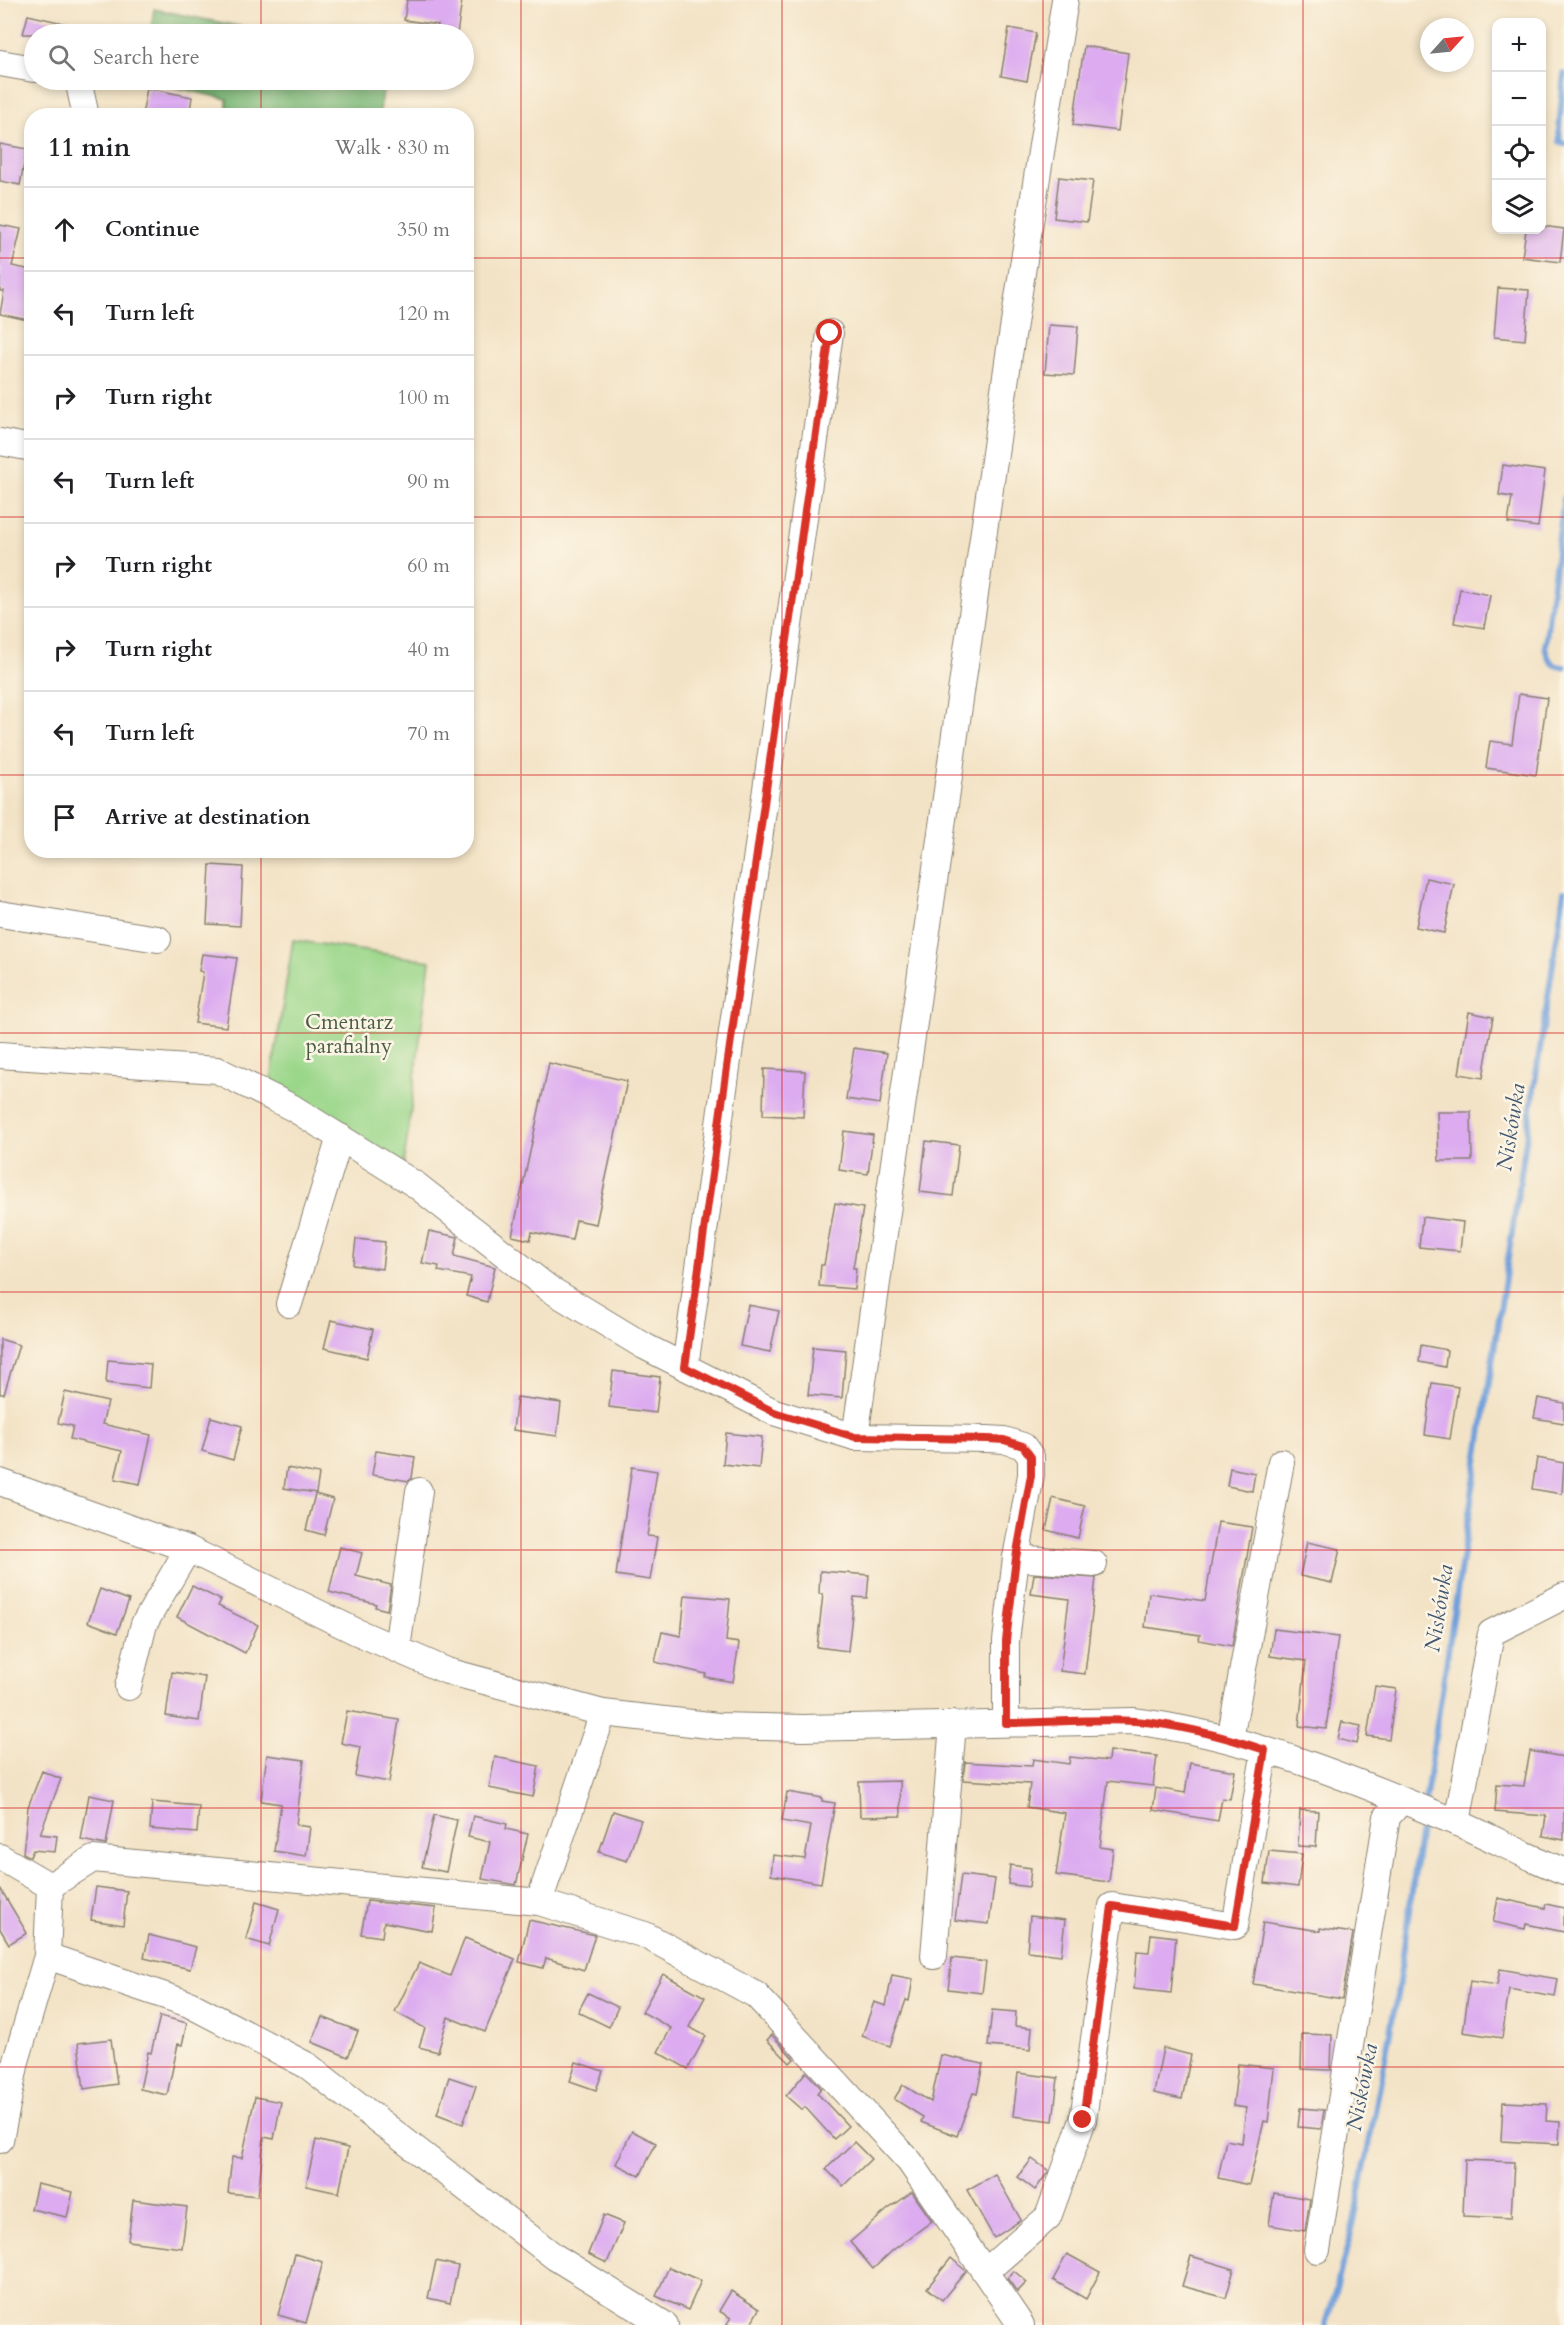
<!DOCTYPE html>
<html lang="en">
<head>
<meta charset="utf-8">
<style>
	body { margin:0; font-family:Cardo,serif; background:#f2f2f2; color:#202124 }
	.controls { position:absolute; right:18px; top:18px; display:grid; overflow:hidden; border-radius:12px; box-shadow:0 3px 9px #0003 }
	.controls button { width:54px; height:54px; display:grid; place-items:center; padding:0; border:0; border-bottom:2px solid #e0e0e0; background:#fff; color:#202124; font:30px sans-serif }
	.compass { position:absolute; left:1420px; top:18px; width:54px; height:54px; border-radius:50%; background:#fff; box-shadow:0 3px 9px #0003; rotate:63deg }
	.stop { position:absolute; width:18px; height:18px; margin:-14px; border:4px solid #d93025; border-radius:50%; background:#fff }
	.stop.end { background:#d93025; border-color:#fff; box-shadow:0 2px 6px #0008 }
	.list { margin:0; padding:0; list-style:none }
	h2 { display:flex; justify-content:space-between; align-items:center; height:78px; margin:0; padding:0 24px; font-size:26px }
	h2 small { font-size:20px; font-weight:400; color:#757577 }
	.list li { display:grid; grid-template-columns:39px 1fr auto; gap:18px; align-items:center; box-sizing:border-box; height:84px; padding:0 24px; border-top:2px solid #e0e0e0 }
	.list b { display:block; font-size:22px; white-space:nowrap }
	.list em { font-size:20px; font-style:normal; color:#757577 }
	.icon { flex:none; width:33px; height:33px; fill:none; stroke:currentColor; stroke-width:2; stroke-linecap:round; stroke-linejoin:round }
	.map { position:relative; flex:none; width:1564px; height:2325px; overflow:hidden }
	.search { position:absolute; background:#fff; box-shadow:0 3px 9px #0003; left:24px; top:24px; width:450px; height:66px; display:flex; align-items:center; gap:15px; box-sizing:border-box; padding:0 21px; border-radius:33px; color:#757577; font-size:22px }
	.panel { position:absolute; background:#fff; box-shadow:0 3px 9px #0003; left:24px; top:108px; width:450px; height:750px; border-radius:24px }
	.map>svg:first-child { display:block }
	.green { fill:#9bd78b; stroke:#5c7a54; stroke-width:1.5 }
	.forest { fill:#7cb877; stroke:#4c6a4a; stroke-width:1.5 }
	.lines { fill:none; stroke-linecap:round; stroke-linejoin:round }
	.stream { stroke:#71a0da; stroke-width:6 }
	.building { fill:#dcabf0 }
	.minor-casing { stroke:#888071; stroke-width:28 }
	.minor { stroke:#fff; stroke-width:26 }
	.route { stroke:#d93025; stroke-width:8 }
	.grid { fill:none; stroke:#d62828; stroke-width:1.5; stroke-opacity:0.55 }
	.labels { text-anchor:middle; stroke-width:5; stroke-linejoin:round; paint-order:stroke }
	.park-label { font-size:21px; fill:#485d43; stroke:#fcf5e5 }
	.water-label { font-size:22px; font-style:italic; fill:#425771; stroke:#fcf5e5 }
</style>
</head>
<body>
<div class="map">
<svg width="1564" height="2325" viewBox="0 0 1564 2325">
	<rect width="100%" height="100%" fill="#fcf5e5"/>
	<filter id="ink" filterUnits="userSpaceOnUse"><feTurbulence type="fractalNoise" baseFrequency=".0167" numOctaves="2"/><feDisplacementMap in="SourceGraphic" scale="12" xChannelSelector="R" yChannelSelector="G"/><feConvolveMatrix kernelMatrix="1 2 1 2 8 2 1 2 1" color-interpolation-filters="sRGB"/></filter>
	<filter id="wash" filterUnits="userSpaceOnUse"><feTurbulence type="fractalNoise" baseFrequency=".008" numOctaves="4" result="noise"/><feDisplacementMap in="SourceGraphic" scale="24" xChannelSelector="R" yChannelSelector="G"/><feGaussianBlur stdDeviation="1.35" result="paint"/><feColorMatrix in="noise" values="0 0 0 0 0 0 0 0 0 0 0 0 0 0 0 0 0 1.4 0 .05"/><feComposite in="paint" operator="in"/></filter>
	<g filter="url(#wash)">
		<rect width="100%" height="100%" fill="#f3e3c6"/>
		<path class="green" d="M293,940l137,21 -27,209 -132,-90z"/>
		<g class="forest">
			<path d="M154,9l122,25h-126z"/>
			<path d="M143,80h242l-6,36 -152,-1v-16z"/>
		</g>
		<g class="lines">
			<g class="stream">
				<path d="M1564,74l-5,56 1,12 4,2"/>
				<path d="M1564,497l-19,149c2,12 6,21 19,21"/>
				<path d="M1425,1802l139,-910"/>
				<path d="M1326,2325l28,-103 43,-227 26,-180"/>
			</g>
		</g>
		<g id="blocks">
			<g class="building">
				<path d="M407,0h55l-5,34h-20l1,-9 -34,-5z"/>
				<path d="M28,15l57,13v6h-62z"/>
				<path d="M1009,28l27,5 -9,48 -26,-5z"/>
				<path d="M1084,46l44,7 -10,78 -45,-6z"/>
				<path d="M147,88l45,9 -3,19h-47z"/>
				<path d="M0,144l27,5 -7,36 -20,-4z"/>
				<path d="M1059,177l34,4 -6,41 -33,-4z"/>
				<path d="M0,225l21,4 -9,37 20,4v34l-4,16 -28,-6 4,-23h-4z"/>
				<path d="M1542,226l22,3 -4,33 -38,-5 4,-27h16z"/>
				<path d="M1498,288l31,2 -4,50 -31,-3z"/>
				<path d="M1049,325l29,2 -4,48 -29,-2z"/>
				<path d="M1503,465l42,6 -7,56 -30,-4 4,-26 -13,-2z"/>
				<path d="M1460,589l30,6 -6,33 -30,-5z"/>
				<path d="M1519,694l28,4 -11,77 -50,-7 4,-27 22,3z"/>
				<path d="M210,865l33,2 -3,59 -33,-2z"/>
				<path d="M1426,878l28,6 -10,49 -28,-6z"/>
				<path d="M202,954l35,4 -11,69 -31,-4 8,-51 -4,-1z"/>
				<path d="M1469,1012l24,5 -10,61 -24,-4z"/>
				<path d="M854,1048l33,5 -7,51 -34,-5z"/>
				<path d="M549,1063l78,18 -31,143 -20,-4 -4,20 -40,-8 -2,8 -18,-4z"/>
				<path d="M764,1069l41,2 -2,46 -40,-2z"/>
				<path d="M1437,1112h34l1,49h-33z"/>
				<path d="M844,1131l29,4 -5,39 -29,-4z"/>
				<path d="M926,1141l33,4 -6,51 -33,-4z"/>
				<path d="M835,1203l28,5 -10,60h3l-2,21 -35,-3 2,-21h3z"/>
				<path d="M1422,1217l41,5 -3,29 -41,-4z"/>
				<path d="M429,1231l29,6 -4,19 41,11 -8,35 -21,-6 5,-19 -33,-6 1,-5 -17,-3z"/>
				<path d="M356,1239l29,3 -3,27 -29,-4z"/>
				<path d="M748,1305l31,6 -9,41 -30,-6z"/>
				<path d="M331,1320l42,9 -6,29 -43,-10z"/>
				<path d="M0,1339l19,6 -15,49h-4z"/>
				<path d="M1421,1345l26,5 -2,17 -26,-5z"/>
				<path d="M813,1347l33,3 -4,48 -34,-3z"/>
				<path d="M108,1360l43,4 -2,24 -43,-5z"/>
				<path d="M613,1371l47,6 -4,36 -47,-6z"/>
				<path d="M1432,1383l26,4 -8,52 -25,-4z"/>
				<path d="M65,1392l43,10 -6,22 49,11 -11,49 -25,-5 7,-28 -52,-12 3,-13 -15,-3z"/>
				<path d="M517,1397l44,6 -4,33 -44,-6z"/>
				<path d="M1538,1398l26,5v20l-30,-5z"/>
				<path d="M211,1417l31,9 -9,34 -31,-9z"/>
				<path d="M726,1433l36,4 -3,31 -36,-4z"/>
				<path d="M376,1451l39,6 -3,21 -3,3 -37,-6z"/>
				<path d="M1537,1458l27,5 -2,31 -30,-5z"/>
				<path d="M632,1467l25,4 -10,65 10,1 -7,43 -34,-5z"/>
				<path d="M287,1468l32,6 -3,19 -32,-5z"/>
				<path d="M1230,1468l25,5 -3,18 -25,-5z"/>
				<path d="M315,1494l18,5 -9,36 -18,-5z"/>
				<path d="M1053,1498l32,8 -7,32 -32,-8z"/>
				<path d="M1218,1522l34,5 -20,119 -33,-6 1,-5 -55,-8 4,-34 56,8z"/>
				<path d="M1307,1542l33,7 -8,34 -32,-7z"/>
				<path d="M340,1547l22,6 -6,23 35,9 -4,25 -12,-3 1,-3 -47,-12z"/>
				<path d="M820,1571l49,4 -2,23 -13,-1 -6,54 -31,-4 6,-53h-4z"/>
				<path d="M1034,1574l62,4 -11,96 -25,-3 9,-72 -38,-5z"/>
				<path d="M192,1586l29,14 -3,6 40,19 -13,28 -68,-36z"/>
				<path d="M100,1589l29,11 -12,33 -29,-11z"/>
				<path d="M685,1595l45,4 -4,42 13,2 -6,39 -28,-5 1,-3 -51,-12 7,-30 19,4z"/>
				<path d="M1274,1629l64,8 -12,92 -27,-3 7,-65 -36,-5z"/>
				<path d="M172,1672l33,5 -6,44 -33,-5z"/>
				<path d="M1375,1686l21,3 -7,50 -22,-3z"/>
				<path d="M347,1711l52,9 -10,62 -34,-6 5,-29 -19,-4z"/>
				<path d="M1342,1722l19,4 -4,18 -19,-5z"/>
				<path d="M1109,1751l48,5 -4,30 -45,-5 -8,66 13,2 -4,33 -53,-7 9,-62 -38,-6 3,-23 -67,-4 2,-18 67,4 1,-7 36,5 1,-7 38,4z"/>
				<path d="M1530,1751l34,6v83l-21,-4 3,-20 -51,-4 2,-28 27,2z"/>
				<path d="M267,1755l37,5 -8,65 14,2 -4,29 -32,-5 7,-47 -20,-3z"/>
				<path d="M495,1757l44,9 -6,31 -44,-9z"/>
				<path d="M1190,1763l45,8 -5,28 -8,-1 -4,23 -65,-11 3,-22 29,5z"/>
				<path d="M42,1771l19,8 -21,55 17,2 -2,16 -22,-2 -3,7 -7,-4 5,-46z"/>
				<path d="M900,1781l1,35 -41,1 -1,-35z"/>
				<path d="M787,1792l35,6v3l13,2 -14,80 -50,-8 2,-20 32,4 6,-33 -29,-5z"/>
				<path d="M89,1795l25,5 -8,45 -25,-5z"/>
				<path d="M152,1802l47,4 -2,27 -47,-4z"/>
				<path d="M1300,1810l18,1 -2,36 -18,-1z"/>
				<path d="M613,1811l28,9 -14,41 -28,-9z"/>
				<path d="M434,1815l23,5 -11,52 -24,-5z"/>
				<path d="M473,1816l34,8 -1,5 22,5 -12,51 -34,-6 8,-37 -22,-5z"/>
				<path d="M1269,1851l33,3 -4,33 -33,-4z"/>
				<path d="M1010,1865l21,3 -2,19 -21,-3z"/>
				<path d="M961,1875l34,4 -6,45 -34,-4z"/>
				<path d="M96,1887l31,4 -4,34 -32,-5z"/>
				<path d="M0,1888l27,45 -18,11 -9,-15z"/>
				<path d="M1498,1898l47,10 1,-4 18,4v24l-38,-8 -1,5 -32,-7z"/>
				<path d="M367,1901l69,7 -4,23 -48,-9 -2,15 -21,-3z"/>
				<path d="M256,1902l23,7 -10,37 -23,-7z"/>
				<path d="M1030,1916l35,4 -4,35 -34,-4z"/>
				<path d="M529,1920l66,15 -11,35 -38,-12 -3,10 -24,-6z"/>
				<path d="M1263,1922l57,9v-3l33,5 -11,66 -89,-15z"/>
				<path d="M1151,1934l25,3 -5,56 -37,-4 3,-38 12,1z"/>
				<path d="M149,1935l47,12 -6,22 -46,-11z"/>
				<path d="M465,1938l50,21 -30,73 -37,-15 -10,35 -19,-5 6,-19 -30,-16 24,-49 31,13z"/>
				<path d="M952,1958l34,4 -4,31 -34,-4z"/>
				<path d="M1500,1969l58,10 -3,18 -46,-8 -7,49 -39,-6 7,-51 27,4z"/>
				<path d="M663,1974l42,23 -16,30 17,9 -18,33 -30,-17 13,-24 -29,-16z"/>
				<path d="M892,1975l21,4 -4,22 -3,-1 -16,46 -28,-10 12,-34 12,4z"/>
				<path d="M588,1993l30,14 -9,20 -31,-15z"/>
				<path d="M992,2010l24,2 -1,14 17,2 -2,22 -42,-4z"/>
				<path d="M160,2016l27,7 -5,22 -4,-1 -11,51 -27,-6 8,-37 3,1z"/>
				<path d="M322,2017l36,14 -10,26 -36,-15z"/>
				<path d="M1302,2034l30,1 -1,35 -30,-1z"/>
				<path d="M772,2035l22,24 -4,4 -23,-23z"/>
				<path d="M111,2039l6,45 -33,5 -6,-46z"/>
				<path d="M1163,2048l28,7 -9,44 -28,-6z"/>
				<path d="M941,2055l42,9 -6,30 -4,-1 -16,43 -36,-14 2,-5 -29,-18 9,-14 28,17z"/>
				<path d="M576,2062l27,9 -7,19 -26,-9z"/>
				<path d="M1238,2064l36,4 -6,54 -4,-1 -15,64 -31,-7 8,-38 16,3 4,-35 -13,-2z"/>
				<path d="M806,2072l15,16 -4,5 31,33 -14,13 -29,-32 -3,3 -16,-14z"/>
				<path d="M1018,2073l40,5 -5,43 -40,-5z"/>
				<path d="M449,2077l27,9 -13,38 -26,-10z"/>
				<path d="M255,2097l26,5 -7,37 -10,-2 -6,59 -30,-3 4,-36 10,1z"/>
				<path d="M1503,2102l44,2 -1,17 14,1 -1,22 -58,-3z"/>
				<path d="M1300,2108l24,2 -3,19 -23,-2z"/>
				<path d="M632,2131l24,12 -16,33 -24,-12z"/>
				<path d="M316,2140l32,8 -9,45 -33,-7z"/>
				<path d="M854,2142l17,17 -28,27 -17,-17z"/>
				<path d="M1032,2159l17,12 -14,19 -17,-13z"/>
				<path d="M1465,2160l49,2 -3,56 -48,-2z"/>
				<path d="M995,2174l26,46 -27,18 -27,-48z"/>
				<path d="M37,2184l36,8 -6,25 -36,-8z"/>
				<path d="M912,2192l20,29 -39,29 -20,19 -23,-27 37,-32z"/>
				<path d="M1274,2193l36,6 -5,32 -36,-6z"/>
				<path d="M133,2200l54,7 -5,41 -54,-7z"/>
				<path d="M604,2215l20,8 -17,40 -19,-9z"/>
				<path d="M295,2254l28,8 -17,61 -28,-8z"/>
				<path d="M1067,2254l33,18 -14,27 -33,-19z"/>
				<path d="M1191,2256l43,13 -8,29 -44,-12z"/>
				<path d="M951,2258l15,13 -24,29 -15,-12z"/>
				<path d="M436,2261l22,5 -8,37 -22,-5z"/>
				<path d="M669,2267l32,14 -13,29 -32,-14z"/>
				<path d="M1014,2271l13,11 -10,10 -10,-14z"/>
				<path d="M731,2291l28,18 -9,16h-24l5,-7 -12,-7z"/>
			</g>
		</g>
	</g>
	<g filter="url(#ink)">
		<use href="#blocks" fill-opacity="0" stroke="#888071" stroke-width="1.5"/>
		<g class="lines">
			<defs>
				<g id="minor">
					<path d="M0,63l34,6"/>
					<path d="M78,80l8,36"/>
					<path d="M0,442l32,6"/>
					<path d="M0,914l158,25"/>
					<path d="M0,1055l217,15 76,38 123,77 132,103 96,58 130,66 81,25 133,2 16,1 19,6 8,11v18l-15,83 -10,83v82"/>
					<path d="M289,1304l51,-167"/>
					<path d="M685,1367l145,-1034"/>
					<path d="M855,1437l154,-1082 56,-355"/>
					<path d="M0,1482l188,67 169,83 90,39 156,42 115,13 85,2 330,-7c114,14 222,59 327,103 35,15 68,34 104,47"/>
					<path d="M1016,1558l78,6"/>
					<path d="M397,1649l22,-158"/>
					<path d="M128,1687l16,-63 44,-75"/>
					<path d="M1230,1739l51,-277"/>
					<path d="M1457,1823l34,-190 73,-37"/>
					<path d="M0,1857l50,29 -3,70 -31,105 -16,79"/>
					<path d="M50,1886l43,-27 446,43 106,33 111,60 154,167 111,163"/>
					<path d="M539,1902l64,-189"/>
					<path d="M47,1956l142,48 119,62 247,191 110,68"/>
					<path d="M934,1956l19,-232"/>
					<path d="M1317,2250l70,-433 14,-16"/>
					<path d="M985,2272l63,-55 35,-97 29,-214 123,20 30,-176"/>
				</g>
			</defs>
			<use href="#minor" class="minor-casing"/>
			<use href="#minor" class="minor"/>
		</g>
	</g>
	<g class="lines" filter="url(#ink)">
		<path class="route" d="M830,333l-145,1034 89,45 81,25 133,2 16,1 19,6 8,11v18l-15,83 -10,83v82c43,0 87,-5 129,-2 45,4 88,15 130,29l-30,176 -123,-20 -29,214"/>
	</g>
	<path class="grid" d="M261,0v34M521,0v2325M782,0v2325M1043,0v2325M1303,0v2325M261,80v36M0,258h32M466,258h1098M0,517h32M466,517h1098M0,775h32M466,775h1098M261,850v1475M0,1033h1564M0,1292h1564M0,1550h1564M0,1808h1564M0,2067h1564"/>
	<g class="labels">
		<g class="park-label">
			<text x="349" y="1029">Cmentarz<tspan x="349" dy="24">parafialny</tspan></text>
		</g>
		<g class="water-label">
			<text transform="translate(1510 1127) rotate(-81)" y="8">Niskówka</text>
			<text transform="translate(1438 1608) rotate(-81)" y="8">Niskówka</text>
			<text transform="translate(1361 2087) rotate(-79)" y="8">Niskówka</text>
		</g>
	</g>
</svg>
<div class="controls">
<button>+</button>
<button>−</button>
<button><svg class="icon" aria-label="locate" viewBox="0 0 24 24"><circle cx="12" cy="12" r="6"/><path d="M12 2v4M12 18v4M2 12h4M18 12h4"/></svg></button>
<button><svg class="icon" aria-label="layers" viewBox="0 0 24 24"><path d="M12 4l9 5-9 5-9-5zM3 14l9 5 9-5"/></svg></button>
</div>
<svg class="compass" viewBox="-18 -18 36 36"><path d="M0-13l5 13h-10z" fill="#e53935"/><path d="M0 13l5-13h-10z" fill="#757577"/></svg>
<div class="stop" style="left:830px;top:333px"></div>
<div class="stop end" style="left:1083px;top:2120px"></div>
<div class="search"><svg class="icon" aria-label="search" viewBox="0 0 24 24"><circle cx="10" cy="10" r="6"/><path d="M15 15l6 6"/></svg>Search here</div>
<section class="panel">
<h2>11 min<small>Walk · 830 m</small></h2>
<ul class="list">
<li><svg class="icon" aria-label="ahead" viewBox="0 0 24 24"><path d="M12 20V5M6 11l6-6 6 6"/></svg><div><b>Continue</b></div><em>350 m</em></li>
<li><svg class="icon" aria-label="left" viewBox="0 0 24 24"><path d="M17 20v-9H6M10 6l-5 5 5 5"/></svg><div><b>Turn left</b></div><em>120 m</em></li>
<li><svg class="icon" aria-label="right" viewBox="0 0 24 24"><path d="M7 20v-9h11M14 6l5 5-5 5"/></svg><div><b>Turn right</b></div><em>100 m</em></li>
<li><svg class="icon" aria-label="left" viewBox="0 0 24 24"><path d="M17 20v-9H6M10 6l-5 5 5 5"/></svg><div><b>Turn left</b></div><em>90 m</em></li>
<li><svg class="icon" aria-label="right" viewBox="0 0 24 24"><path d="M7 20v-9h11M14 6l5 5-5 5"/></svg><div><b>Turn right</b></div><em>60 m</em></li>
<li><svg class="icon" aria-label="right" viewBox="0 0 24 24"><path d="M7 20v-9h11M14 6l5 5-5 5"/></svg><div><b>Turn right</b></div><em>40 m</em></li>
<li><svg class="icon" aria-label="left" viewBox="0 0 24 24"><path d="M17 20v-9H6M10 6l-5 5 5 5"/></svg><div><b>Turn left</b></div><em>70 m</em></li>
<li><svg class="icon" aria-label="arrive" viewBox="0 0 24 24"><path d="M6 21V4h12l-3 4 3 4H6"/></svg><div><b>Arrive at destination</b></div></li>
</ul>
</section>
</div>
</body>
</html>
